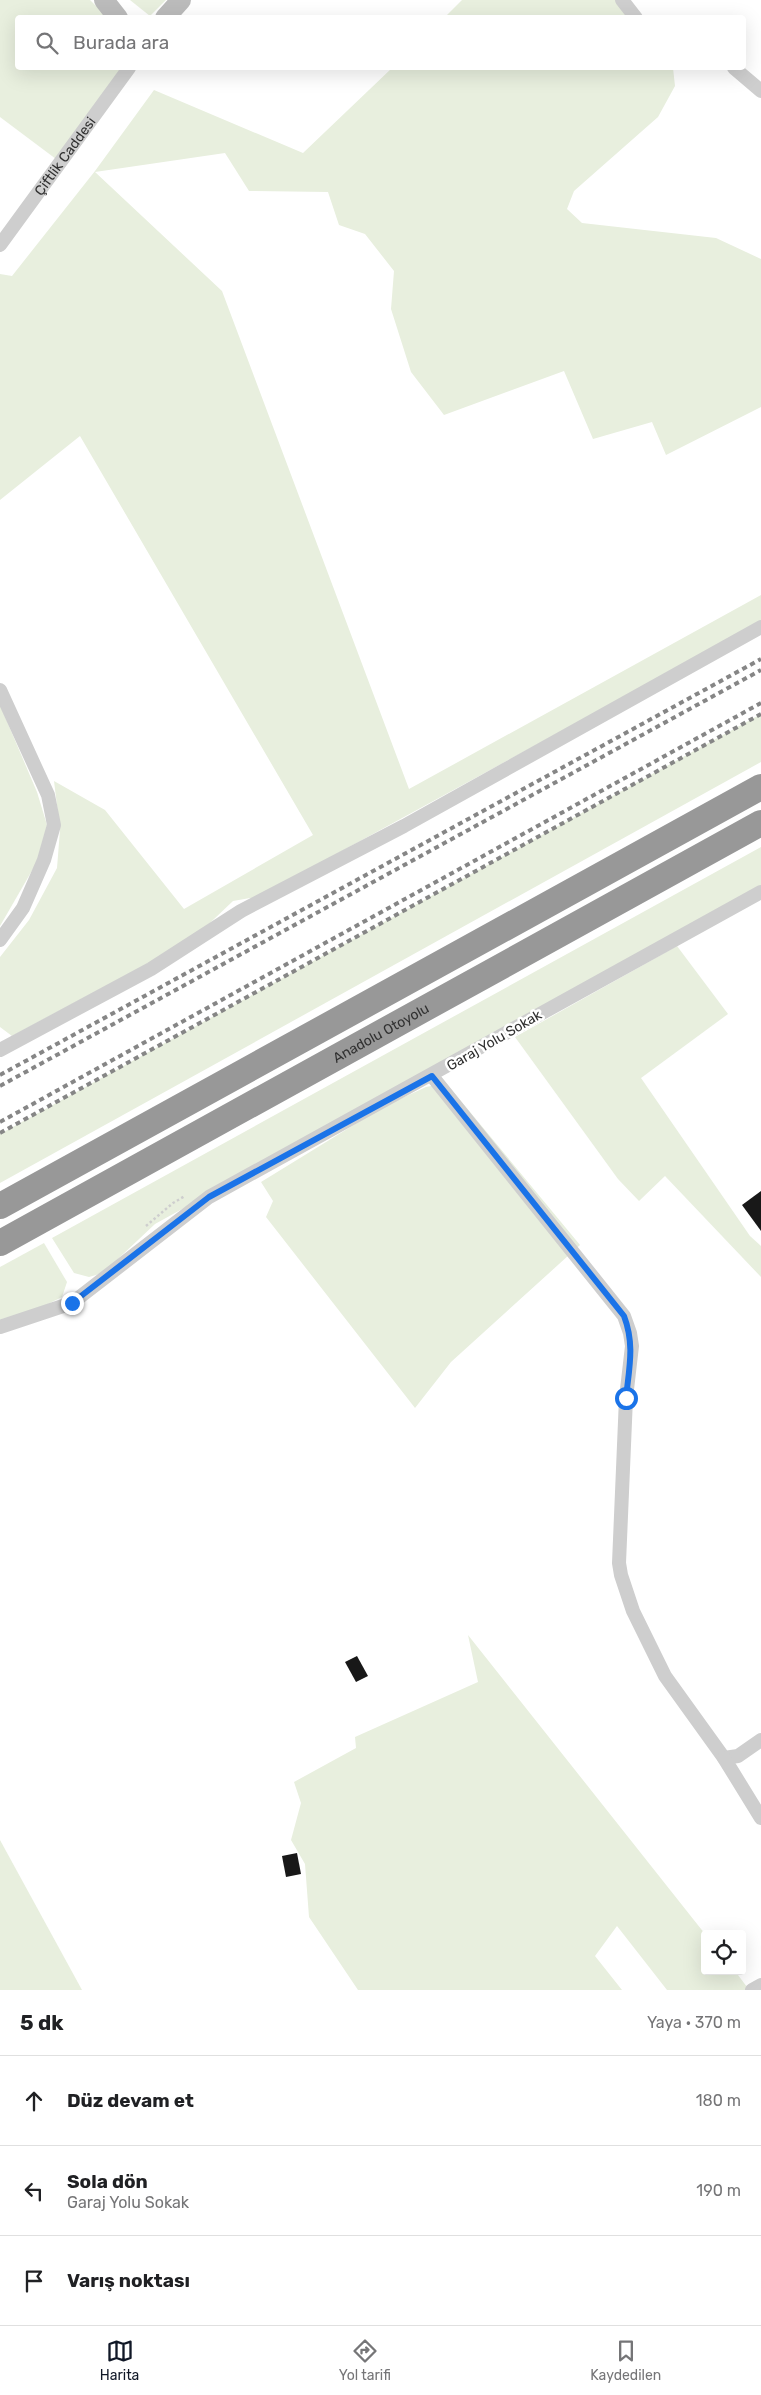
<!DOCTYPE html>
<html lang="tr">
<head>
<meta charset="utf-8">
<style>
	body { margin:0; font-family:Rubik,sans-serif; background:#f6f6f6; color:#202124 }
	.controls { position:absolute; right:15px; bottom:15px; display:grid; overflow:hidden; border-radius:5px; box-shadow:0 5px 20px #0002 }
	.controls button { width:45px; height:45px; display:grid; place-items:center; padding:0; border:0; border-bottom:1px solid #e0e0e0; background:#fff; color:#202124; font:25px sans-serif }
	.stop { position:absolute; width:15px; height:15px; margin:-11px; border:4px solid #1a73e8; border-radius:50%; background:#fff }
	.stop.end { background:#1a73e8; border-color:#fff; box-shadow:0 1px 5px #0008 }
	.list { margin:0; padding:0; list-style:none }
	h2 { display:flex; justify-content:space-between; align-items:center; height:65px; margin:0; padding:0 20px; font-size:21px }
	h2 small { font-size:16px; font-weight:400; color:#757577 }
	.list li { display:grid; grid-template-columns:32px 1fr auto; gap:15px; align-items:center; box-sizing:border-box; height:90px; padding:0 20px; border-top:1px solid #e0e0e0 }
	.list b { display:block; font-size:19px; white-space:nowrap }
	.list p { margin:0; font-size:16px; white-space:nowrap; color:#757577 }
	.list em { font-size:16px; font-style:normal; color:#757577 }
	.icon { flex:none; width:28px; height:28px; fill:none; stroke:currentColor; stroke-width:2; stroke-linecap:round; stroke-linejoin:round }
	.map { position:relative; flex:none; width:761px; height:1990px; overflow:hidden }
	.search { position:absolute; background:#fff; box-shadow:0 5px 20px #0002; left:15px; right:15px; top:15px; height:55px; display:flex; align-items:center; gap:12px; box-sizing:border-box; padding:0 18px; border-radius:5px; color:#757577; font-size:19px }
	.sheet { height:335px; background:#fff }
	nav { display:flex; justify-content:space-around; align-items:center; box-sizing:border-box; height:70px; border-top:1px solid #e0e0e0; background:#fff; font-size:14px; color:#757577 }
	nav a { display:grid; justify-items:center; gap:2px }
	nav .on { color:#111827 }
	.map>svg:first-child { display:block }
	.green { fill:#e8efde }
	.building { fill:#181818 }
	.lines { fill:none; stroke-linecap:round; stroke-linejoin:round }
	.path { stroke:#cecece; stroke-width:2.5; stroke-dasharray:2.5 2.5; stroke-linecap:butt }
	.street { stroke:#cecece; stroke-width:14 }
	.secondary { stroke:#bbb; stroke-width:20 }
	.highway { stroke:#989898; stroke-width:26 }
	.rail { stroke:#868686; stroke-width:4; stroke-dasharray:5 4; stroke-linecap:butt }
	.route { stroke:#1a73e8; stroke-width:6 }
	.labels { text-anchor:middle; stroke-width:5; stroke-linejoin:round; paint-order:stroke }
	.street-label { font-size:14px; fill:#313131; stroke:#fff }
</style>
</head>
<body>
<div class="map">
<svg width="761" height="1990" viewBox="0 0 761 1990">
	<rect width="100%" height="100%" fill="#fff"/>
	<g class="green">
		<path d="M0,0h90l17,17 -89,1v50h104l-62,94 -60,-45z"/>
		<path d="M130,0h36l-16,16z"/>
		<path d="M462,0h167l13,18h-198z"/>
		<path d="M392,68h281l2,18 -17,31 -84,74 -7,18 15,14 134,15 45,21v148l-95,48 -14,-33 -59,17 -29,-68 -120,44 -33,-43 -20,-63 3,-38 -29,-37 -26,-9 -11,-33 -79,-1 -24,-38 -130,19 127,119 187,498 352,-194v27l-432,236 -70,42 -9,-2 -17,3 -41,39 -180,96 -12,-9v-70l29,-37 28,-52 3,-38 -6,-49 51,29 79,99 129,-74 -233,-399 -80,64v-226l12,2 83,-105 59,-81 149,63z"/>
		<path d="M0,705l37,87 10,33 -6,30 -41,71z"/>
		<path d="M761,714v48l-761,421v-49z"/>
		<path d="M761,847v42l-606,335 -52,49 -14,4 -15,-4 -22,-35z"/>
		<path d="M677,946l51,68 -87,64 109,158 11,10v31l-96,-101 -26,25 -21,-22 -103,-142z"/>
		<path d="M446,1083l134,162 -129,117 -36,46 -149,-191 7,-16 -12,-19 122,-75 43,-20z"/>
		<path d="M44,1243l23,39 -5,15 -18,9 -44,14v-53z"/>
		<path d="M468,1635l237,299v37h30l12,16 -1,3h-79l-50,-64 -22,30 27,34h-264l-49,-73 -4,-53 -14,-24 10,-37 -7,-21 62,-34 -1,-11 123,-55z"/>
		<path d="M0,1840l82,150h-82z"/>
	</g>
	<g class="building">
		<path d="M761,1191v40l-19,-26z"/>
		<path d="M357,1656l11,20 -12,6 -11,-20z"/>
		<path d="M297,1853l4,21 -15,3 -4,-21z"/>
	</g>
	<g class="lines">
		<path class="path" d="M146,1226l27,-23 12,-7"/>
		<g class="street">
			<path d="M622,0l14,18"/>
			<path d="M734,68l27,23"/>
			<path id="s1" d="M0,245l129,-177"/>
			<path d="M0,690l48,105 6,30 -10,35 -21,48 -23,32"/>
			<path d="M0,1050l151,-81 90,-58 163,-85 357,-199"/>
			<path d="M432,1076l192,240 6,17 2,13 -6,52 -7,165 2,12 12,36 32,65 59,82 14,-2 23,-16"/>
			<path d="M0,1327l72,-24 137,-106 552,-305"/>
			<path d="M724,1758l37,60"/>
			<path d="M752,1990l9,-5"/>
		</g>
		<g class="secondary">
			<path d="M104,0l14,18"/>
			<path d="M165,18l16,-18"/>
		</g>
		<g class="highway">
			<path d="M0,1206l761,-419"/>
			<path id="s2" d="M0,1243l761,-420"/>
		</g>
		<g class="rail">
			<path d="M0,1075l761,-416"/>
			<path d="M0,1086l761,-416"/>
			<path d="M0,1122l761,-419"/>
			<path d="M0,1133l761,-419"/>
		</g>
	</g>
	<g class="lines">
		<path class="route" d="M72,1303l137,-106 223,-121 192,240c11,29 5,52 2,82"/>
	</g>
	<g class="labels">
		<g class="street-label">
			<text dy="5" stroke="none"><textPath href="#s1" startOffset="110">Çiftlik Caddesi</textPath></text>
			<text dy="5" stroke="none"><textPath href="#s2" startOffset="435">Anadolu Otoyolu</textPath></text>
			<text transform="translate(494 1040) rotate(-30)" y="5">Garaj Yolu Sokak</text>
		</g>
	</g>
</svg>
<div class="controls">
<button><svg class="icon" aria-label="locate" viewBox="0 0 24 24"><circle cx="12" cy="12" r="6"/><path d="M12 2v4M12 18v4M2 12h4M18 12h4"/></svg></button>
</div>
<div class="stop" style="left:626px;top:1398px"></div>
<div class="stop end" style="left:72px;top:1303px"></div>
<div class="search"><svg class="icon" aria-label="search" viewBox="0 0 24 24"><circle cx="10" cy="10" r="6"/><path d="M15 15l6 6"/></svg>Burada ara</div>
</div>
<section class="sheet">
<h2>5 dk<small>Yaya · 370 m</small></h2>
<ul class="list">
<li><svg class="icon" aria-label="ahead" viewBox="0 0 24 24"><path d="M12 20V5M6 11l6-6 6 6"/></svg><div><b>Düz devam et</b></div><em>180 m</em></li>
<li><svg class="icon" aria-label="left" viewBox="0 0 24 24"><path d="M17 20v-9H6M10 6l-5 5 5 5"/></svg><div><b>Sola dön</b><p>Garaj Yolu Sokak</p></div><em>190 m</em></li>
<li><svg class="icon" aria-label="arrive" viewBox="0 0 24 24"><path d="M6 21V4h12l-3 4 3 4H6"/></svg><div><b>Varış noktası</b></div></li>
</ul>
</section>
<nav>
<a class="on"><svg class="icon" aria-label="map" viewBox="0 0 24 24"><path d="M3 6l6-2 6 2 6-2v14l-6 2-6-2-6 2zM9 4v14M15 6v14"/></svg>Harita</a>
<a><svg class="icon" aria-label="directions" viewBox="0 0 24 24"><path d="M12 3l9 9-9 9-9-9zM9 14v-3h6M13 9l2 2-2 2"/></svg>Yol tarifi</a>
<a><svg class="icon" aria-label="saved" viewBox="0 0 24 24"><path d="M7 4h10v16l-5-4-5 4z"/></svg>Kaydedilen</a>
</nav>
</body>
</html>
